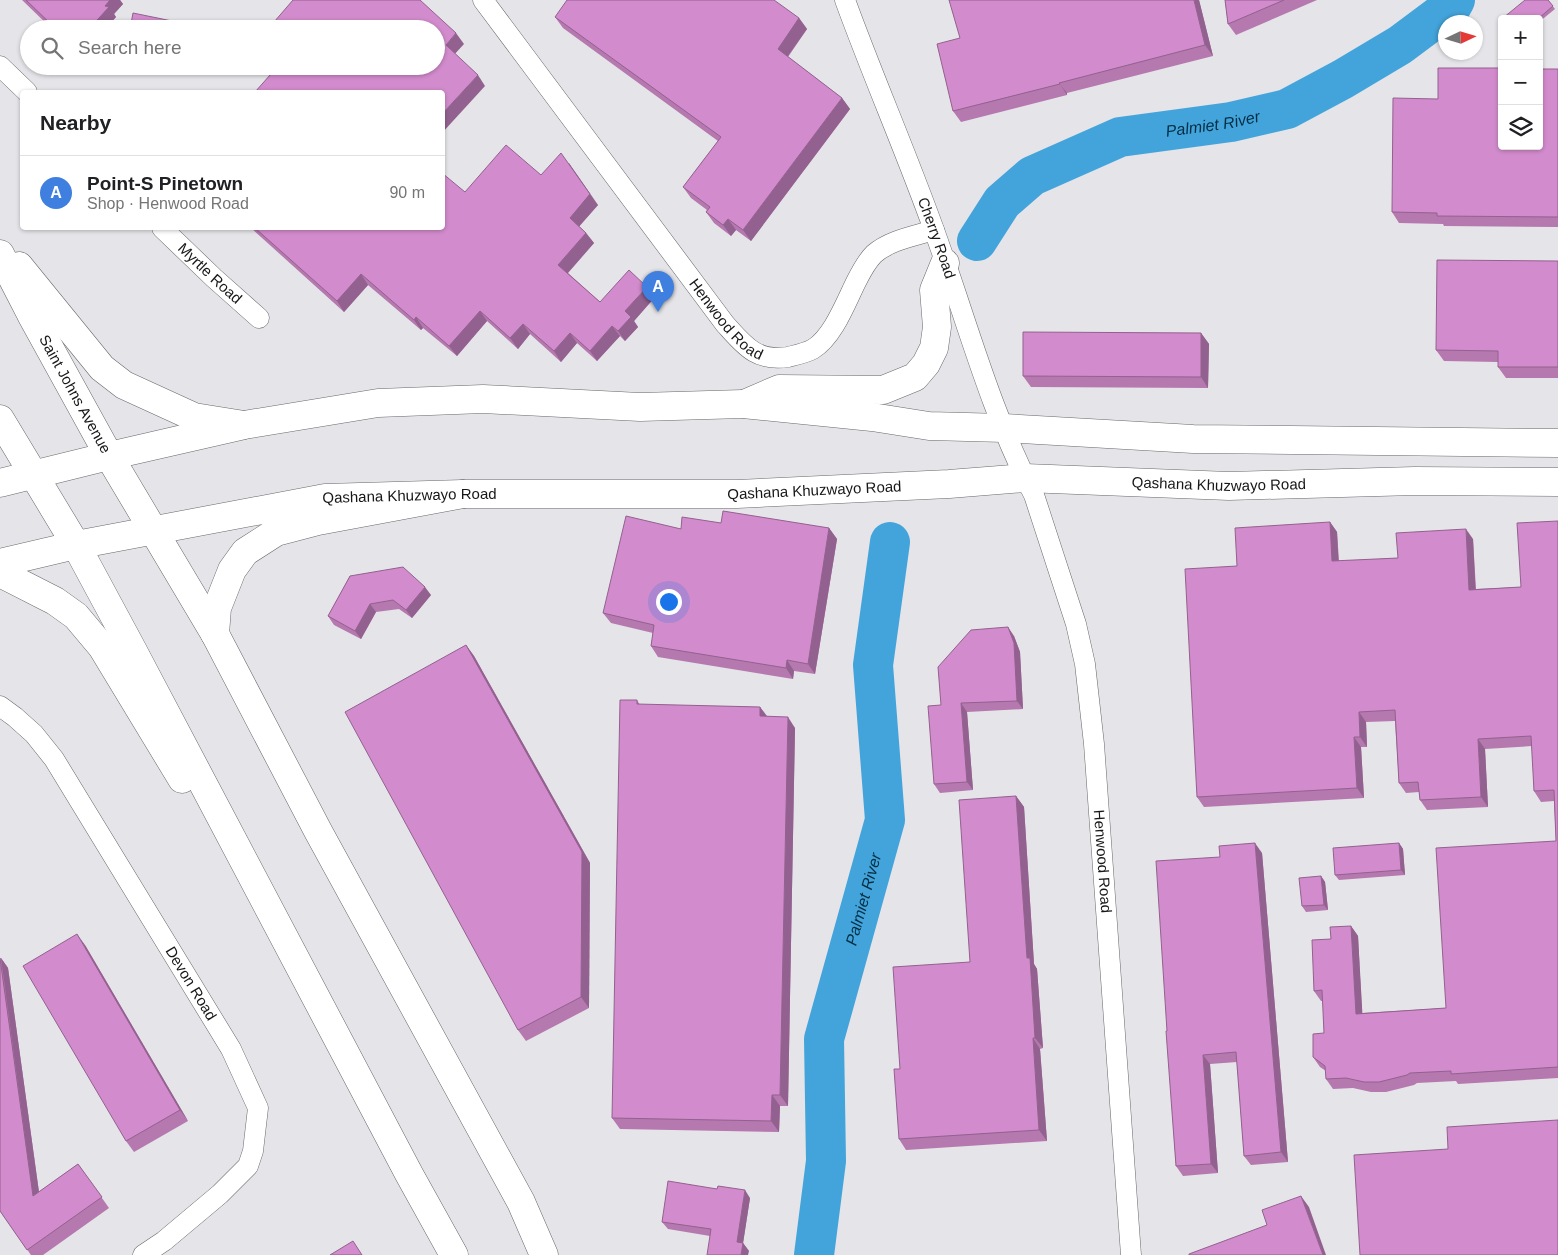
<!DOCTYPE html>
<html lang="en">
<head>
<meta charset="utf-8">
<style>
	body { margin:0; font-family:Arial,sans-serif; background:#f2f2f2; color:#202124 }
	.controls { position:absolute; right:15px; top:15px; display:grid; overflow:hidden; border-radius:5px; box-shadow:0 1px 4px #0004 }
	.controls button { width:45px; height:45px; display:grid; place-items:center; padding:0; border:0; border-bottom:1px solid #e0e0e0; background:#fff; color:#202124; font:25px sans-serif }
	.compass { position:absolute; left:1438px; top:15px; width:45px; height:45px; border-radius:50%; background:#fff; box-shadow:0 1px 4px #0004; rotate:86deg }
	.you { position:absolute; left:668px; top:601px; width:18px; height:18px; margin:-12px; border:4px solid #fff; border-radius:50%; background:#1a73e8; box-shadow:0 0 0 8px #1a73e833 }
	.badge { display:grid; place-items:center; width:32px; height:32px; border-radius:50%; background:#0b8043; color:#fff; font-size:16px; font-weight:700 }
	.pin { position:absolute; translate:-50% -41px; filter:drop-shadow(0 1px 2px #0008) }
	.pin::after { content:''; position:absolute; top:26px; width:18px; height:15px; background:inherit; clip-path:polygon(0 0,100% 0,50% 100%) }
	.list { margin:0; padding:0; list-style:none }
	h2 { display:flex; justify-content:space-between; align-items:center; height:65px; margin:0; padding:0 20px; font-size:21px }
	h2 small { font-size:16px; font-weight:400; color:#757577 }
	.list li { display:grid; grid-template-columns:32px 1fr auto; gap:15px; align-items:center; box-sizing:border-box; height:75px; padding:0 20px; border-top:1px solid #e0e0e0 }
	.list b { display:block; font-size:19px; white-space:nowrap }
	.list p { margin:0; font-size:16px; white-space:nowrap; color:#757577 }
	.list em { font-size:16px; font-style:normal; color:#757577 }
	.icon { flex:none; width:28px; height:28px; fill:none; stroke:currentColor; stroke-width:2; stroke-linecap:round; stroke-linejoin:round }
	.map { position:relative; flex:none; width:1558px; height:1255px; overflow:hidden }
	.search { position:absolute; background:#fff; box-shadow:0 1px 4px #0004; left:20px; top:20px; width:425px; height:55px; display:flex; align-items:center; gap:12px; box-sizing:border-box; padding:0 18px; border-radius:28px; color:#757577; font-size:19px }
	.panel { position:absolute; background:#fff; box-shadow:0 1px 4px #0004; left:20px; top:90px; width:425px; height:140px; border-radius:5px }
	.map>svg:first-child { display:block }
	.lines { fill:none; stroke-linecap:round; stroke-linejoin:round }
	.river { stroke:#43a4db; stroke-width:40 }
	.minor-casing { stroke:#68676a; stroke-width:21 }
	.secondary-casing { stroke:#68676a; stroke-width:29 }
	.trunk-casing { stroke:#68676a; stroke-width:29 }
	.minor { stroke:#fff; stroke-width:20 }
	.secondary { stroke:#fff; stroke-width:28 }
	.trunk { stroke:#fff; stroke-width:28 }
	.wall { fill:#b578af }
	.shaded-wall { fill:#93618f }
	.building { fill:#d28bcc; stroke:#93618f }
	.labels { text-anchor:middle; stroke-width:4.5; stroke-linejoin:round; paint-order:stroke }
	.street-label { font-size:15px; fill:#171718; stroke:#f3f2f5 }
	.water-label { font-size:16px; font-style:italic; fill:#022e44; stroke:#f3f2f5 }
</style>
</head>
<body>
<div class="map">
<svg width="1558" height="1255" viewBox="0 0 1558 1255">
	<rect width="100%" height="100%" fill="#e5e4e8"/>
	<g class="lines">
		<g class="river">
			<path id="s1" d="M977,241l25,-39 30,-26 88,-39 111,-15 56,-13 56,-30 57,-34 51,-38 4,-7"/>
			<path id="s2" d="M814,1255l12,-94 -2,-122 61,-219 -12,-155 17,-123"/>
		</g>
		<defs>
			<g id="minor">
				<path id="s3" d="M483,0l242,324c19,21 31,38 63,33 8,-2 18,-4 25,-8 20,-12 33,-47 43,-67 5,-10 10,-20 18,-28 16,-14 41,-18 60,-24"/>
				<path id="s4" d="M845,0c28,77 61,152 89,230 32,88 56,181 100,265l42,129 9,40 9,80 37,511"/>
				<path d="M0,66l27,26"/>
				<path id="s5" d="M162,228l52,50 45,40"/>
				<path id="s6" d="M0,706l15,11 19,17 20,25 177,290 27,59 -5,43 -5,15 -28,28 -56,47 -21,14"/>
			</g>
			<g id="secondary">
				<path d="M744,404l35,-15 104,1 32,-13 11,-13 8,-16 3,-21 -3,-37 11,-27"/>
				<path d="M0,483l109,-27 135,-31 134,-22 105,-4 157,8 103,-3 129,13 57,9 75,2 189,11 365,4"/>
				<path id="s7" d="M0,563l76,-18 249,-47 138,-4h274l212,-10 76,-6 204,8 186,-5 143,1"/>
			</g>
			<g id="trunk">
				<path id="s8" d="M0,254l33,64 76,138 106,178 103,197 203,371 23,53"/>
				<path d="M19,266l83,102 22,17 70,32 50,8"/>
				<path d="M0,419l76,126 56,104 277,525 45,81"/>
				<path d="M0,574l4,1 51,26 21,15 26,31 80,132"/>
				<path d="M215,634l2,-26 15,-38 13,-18 31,-20 42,-11 145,-27"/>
			</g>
		</defs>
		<use href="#minor" class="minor-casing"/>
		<use href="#secondary" class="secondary-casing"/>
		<use href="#trunk" class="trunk-casing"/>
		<use href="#minor" class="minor"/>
		<use href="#secondary" class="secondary"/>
		<use href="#trunk" class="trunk"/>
	</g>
	<g class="wall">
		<path d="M22,0h98l3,4 -9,10 2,3 -11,12h-53z"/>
		<path d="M1199,0l14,56 -146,37v2l-106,27 -8,-11 7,-73z"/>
		<path d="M1225,0h92l-81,35 -8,-11z"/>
		<path d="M1548,0l7,9 -16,13v-3h-35z"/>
		<path d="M555,17l244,1 8,11 -19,28 54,41 8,11 -99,132 -15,-11 -5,6 -17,-13 -8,-11 1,-2 -16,-12 -8,-11 35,-46 -155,-113z"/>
		<path d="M203,66h22l-1,4z"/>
		<path d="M1558,69v158l-114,-1 -1,-2 -44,-1 -7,-11 46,-113z"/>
		<path d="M541,175l57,30 -19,21 7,7 8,10 -26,30 32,29 55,-5 -21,24 4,6 -13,14 -5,-5 -23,25 -20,-18 -16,19 -31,-28 -12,15 -31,-28 -30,35 -34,-28 -2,2 -53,-45 -24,27 -93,-84h191l23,-36z"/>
		<path d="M1558,261v117h-52l-8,-11v-5l-54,-1 -8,-11z"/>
		<path d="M1201,333l8,11 -1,44 -177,-1 -8,-11z"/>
		<path d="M1558,521v557l-100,6 -2,-3 -39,2 -3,2 -28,7h-15l-18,-4 -20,1 -7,-10v-8l-6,-4 -7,-10 11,-24 -1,-32h-2l-7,-10 17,-52 20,-13 7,10 4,77 84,-5 110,-167 -2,-40 -13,1 -7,-11 -2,-45 -47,3 3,58 -61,3 -7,-10 -1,-8 -13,1 -7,-10 -4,-62 -29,1 1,25h-6l3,51 -160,9 -7,-10 40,-231 93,-44 7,10 2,29 59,-3 75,-19 3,50 45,-2z"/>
		<path d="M721,523l108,5 8,11 -22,135 -21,-3 -1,8 -135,-22 -7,-11 2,-13 -42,-10 -8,-10 78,-84z"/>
		<path d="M350,576l81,19 -19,23 -13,-9 -23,3 -15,27 -27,-14 -6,-9z"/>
		<path d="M1014,636l6,16 3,57 -56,3 6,78 -33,3 -6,-9 7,-79z"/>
		<path d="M466,645l8,11 116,207 -1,145 -63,33 -8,-11z"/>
		<path d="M637,700l3,5 120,2 7,9 28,12 -7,378h-8l-1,26 -159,-3 -8,-11z"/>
		<path d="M1016,796l8,11 10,157 3,5 6,79 -3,1 7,92 -141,9 -7,-11 71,-177z"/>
		<path d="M1399,843l4,6 2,26 -66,5 -4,-5z"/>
		<path d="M1262,853l26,309 -37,3 -7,-9 -7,-94 -27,2 8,109 -35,3 -7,-10 -9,-135 53,-174z"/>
		<path d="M1321,876l4,6 3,28 -22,2 -4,-6z"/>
		<path d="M85,945l103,176 -54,31 -8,-11z"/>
		<path d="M1,958l7,10 31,224 39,-28 31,44 -66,47h-12l-31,-44z"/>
		<path d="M750,1198l-7,45 6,8 -39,-15 -42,-7 -6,-7z"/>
	</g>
	<g class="shaded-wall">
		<path d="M110,0h10l3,4 -9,10 2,3 -11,12h-16l16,-23z"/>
		<path d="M1194,0h5l14,56 -8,-11z"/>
		<path d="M799,18l8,11 -22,31 -7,-11z"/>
		<path d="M456,33l8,11 -11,12 -7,-11z"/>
		<path d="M478,75l7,11 -43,47v-19z"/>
		<path d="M1059,83l8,10v2l-7,-11z"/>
		<path d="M842,98l8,11 -99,132 -8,-11z"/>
		<path d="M569,163l29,42 -21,24 -7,-11z"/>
		<path d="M728,219l8,11 -5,6 -8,-11z"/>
		<path d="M586,233l8,10 -28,32 -8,-10z"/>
		<path d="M361,274l7,11 -24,27 -7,-11z"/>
		<path d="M647,287l8,10 -21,24 4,6 -13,14 -7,-10 7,-20z"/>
		<path d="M480,311l7,10 -30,35 -8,-10z"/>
		<path d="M416,317l7,11 -2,2 -7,-10z"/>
		<path d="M523,324l7,10 -12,15 -8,-11z"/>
		<path d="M612,326l8,10 -23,25 -7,-10z"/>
		<path d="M570,333l7,10 -16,19 -7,-11z"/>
		<path d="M1201,333l8,11 -1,44 -7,-11z"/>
		<path d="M1330,522l7,10 2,39 -7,-10z"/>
		<path d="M829,528l8,11 -22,135 -7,-10z"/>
		<path d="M1466,529l7,10 3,61 -7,-10z"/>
		<path d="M425,587l6,8 -19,23 -6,-8z"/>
		<path d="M370,604l6,8 -15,27 -6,-8z"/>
		<path d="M1008,627l6,9 6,16 3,57 -6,-8z"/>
		<path d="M466,645l8,11 116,207 -1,145 -8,-11z"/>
		<path d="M787,660l7,11 -1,8 -7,-11z"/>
		<path d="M961,703l6,9 6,78 -6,-8z"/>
		<path d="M760,707l8,11 -8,-2z"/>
		<path d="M1359,712l7,10 1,25 -7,-10z"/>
		<path d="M788,717l7,11 -7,378 -8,-11z"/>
		<path d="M1354,737l7,10 3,51 -7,-10z"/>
		<path d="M1478,739l7,10 3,58 -7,-10z"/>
		<path d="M1016,796l8,11 10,157 3,5 6,79 -8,-10 -8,-80z"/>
		<path d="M1255,843l7,10 26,309 -7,-10z"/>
		<path d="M1399,843l4,6 2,26 -4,-5z"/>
		<path d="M1321,876l4,6 3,28 -4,-5z"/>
		<path d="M1351,926l7,10 5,88 -7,-10z"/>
		<path d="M77,934l8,11 103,176 -8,-11z"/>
		<path d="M1,958l7,10 33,239 -8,-11z"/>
		<path d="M1033,1038l7,11 7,92 -8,-11z"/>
		<path d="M1203,1055l7,9 8,109 -7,-9z"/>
		<path d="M772,1095l8,11 -1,26 -8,-11z"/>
		<path d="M745,1190l5,8 -8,52 -5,-8z"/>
		<path d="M1301,1196l8,11 17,48h-3z"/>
		<path d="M743,1243l6,8 -1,4h-7z"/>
	</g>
	<g class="building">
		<path d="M26,0h84l-5,6 4,1 -20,22h-33z"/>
		<path d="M293,0h127l36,33 -10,12 32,30 -36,39v-22h-187l23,-26h158v-37h-155l-7,-7z"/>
		<path d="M567,0h207l25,18 -21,31 64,49 -99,132 -15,-11 -5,6 -17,-13 4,-5 -27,-20 38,-50 -166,-120z"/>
		<path d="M949,0h245l11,45 -146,38 1,1 -107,27 -16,-67 23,-6z"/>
		<path d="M1225,0h59l-56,24z"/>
		<path d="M1525,0h23l5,6 -15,13h-34l-1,-1z"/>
		<path d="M133,13l78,16h-81z"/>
		<path d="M1438,68h64v78h37v-77h19v148l-121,-1v-3l-45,-1 1,-114 45,1z"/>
		<path d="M506,145l35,30 20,-22 29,41 -20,24 16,15 -28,32 42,37 29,-32 18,17 -22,24 6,6 -13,14 -6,-5 -22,25 -20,-18 -16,18 -31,-27 -13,14 -30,-27 -31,35 -33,-29 -2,3 -53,-46 -24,27 -82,-73h187v-55l23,19z"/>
		<path d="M1437,260l121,1v106h-60v-16l-62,-1z"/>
		<path d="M1023,332l178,1v44l-178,-1z"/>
		<path d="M723,511l106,17 -21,136 -21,-4 -1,8 -135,-22 3,-21 -51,-12 23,-97 55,13 1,-12 39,6z"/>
		<path d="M1558,521v546l-107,7v-3l-41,2 -3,2 -28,7h-15l-18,-4 -20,1 -1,-13 -12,-9v-23l11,-1 -2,-43 -8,1 -2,-51 19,-1 -1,-12 21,-1 5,88 90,-6 -10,-160 120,-7 -2,-51 -20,1 -3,-55 -53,3 3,58 -61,3 -2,-18 -19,1 -4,-73 -36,2 1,25h-6l3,51 -160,9 -12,-228 52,-3 -2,-38 95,-6 2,39 66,-3 -2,-25 70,-4 3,61 52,-3 -4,-64z"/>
		<path d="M403,567l22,20 -19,23 -13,-10 -23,4 -15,27 -27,-15 22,-40z"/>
		<path d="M1008,627l6,16 3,58 -56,2 6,79 -33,2 -6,-78 13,-1 -3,-38 33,-37z"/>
		<path d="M466,645l116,207 -1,145 -63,33 -173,-318z"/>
		<path d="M620,700h17v4l123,3v9l28,1 -8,378h-8l-1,26 -159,-3z"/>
		<path d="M1016,796l11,162h3l5,80h-2l6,92 -140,9 -5,-70h6l-7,-102 77,-5 -11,-162z"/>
		<path d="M1255,843l26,309 -37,4 -8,-104 -33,3 8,109 -35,2 -10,-135h1l-11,-170 64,-4 -1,-11z"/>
		<path d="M1399,843l2,27 -66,5 -2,-27z"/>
		<path d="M1321,876l3,29 -22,1 -3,-28z"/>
		<path d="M77,934l103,176 -54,31 -103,-175z"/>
		<path d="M0,958l33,238 45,-32 24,33 -75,53 -27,-39z"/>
		<path d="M1558,1120v135h-198l-6,-100 94,-6 -1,-22z"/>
		<path d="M668,1181l49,8 1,-3 27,4 -8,52 6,1 -2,12h-34l4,-26 -49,-7z"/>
		<path d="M1301,1196l22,59h-134v-1l78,-29 -5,-15z"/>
		<path d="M353,1241l9,14h-32z"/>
	</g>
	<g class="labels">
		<g class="street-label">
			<text dy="5" stroke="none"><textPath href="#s4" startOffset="255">Cherry Road</textPath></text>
			<text dy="5" stroke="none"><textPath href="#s5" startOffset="66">Myrtle Road</textPath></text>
			<text dy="5" stroke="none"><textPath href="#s3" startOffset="402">Henwood Road</textPath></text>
			<text dy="5" stroke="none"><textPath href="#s8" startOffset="159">Saint Johns Avenue</textPath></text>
			<text dy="5" stroke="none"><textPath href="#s7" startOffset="1226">Qashana Khuzwayo Road</textPath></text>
			<text dy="5" stroke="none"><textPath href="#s7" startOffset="821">Qashana Khuzwayo Road</textPath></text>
			<text dy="5" stroke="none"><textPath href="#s7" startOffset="416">Qashana Khuzwayo Road</textPath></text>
			<text dy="5" stroke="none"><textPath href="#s4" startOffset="905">Henwood Road</textPath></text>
			<text dy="5" stroke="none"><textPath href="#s6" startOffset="339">Devon Road</textPath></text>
		</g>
		<g class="water-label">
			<text dy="6" stroke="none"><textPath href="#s1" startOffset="276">Palmiet River</textPath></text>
			<text dy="6" stroke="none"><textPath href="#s2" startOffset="362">Palmiet River</textPath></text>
		</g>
	</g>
</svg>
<div class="controls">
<button>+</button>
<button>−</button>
<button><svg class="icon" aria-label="layers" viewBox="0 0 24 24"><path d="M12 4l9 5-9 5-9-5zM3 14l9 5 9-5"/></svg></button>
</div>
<svg class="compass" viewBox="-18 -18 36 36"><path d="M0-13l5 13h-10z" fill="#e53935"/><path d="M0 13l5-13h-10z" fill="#757577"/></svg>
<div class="you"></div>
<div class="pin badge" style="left:658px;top:312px;background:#3f7fe0">A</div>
<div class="search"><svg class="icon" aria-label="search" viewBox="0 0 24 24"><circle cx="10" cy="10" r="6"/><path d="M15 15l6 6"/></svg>Search here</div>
<section class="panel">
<h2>Nearby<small></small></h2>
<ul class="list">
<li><span class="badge" style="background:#3f7fe0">A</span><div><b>Point-S Pinetown</b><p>Shop · Henwood Road</p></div><em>90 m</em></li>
</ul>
</section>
</div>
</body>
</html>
